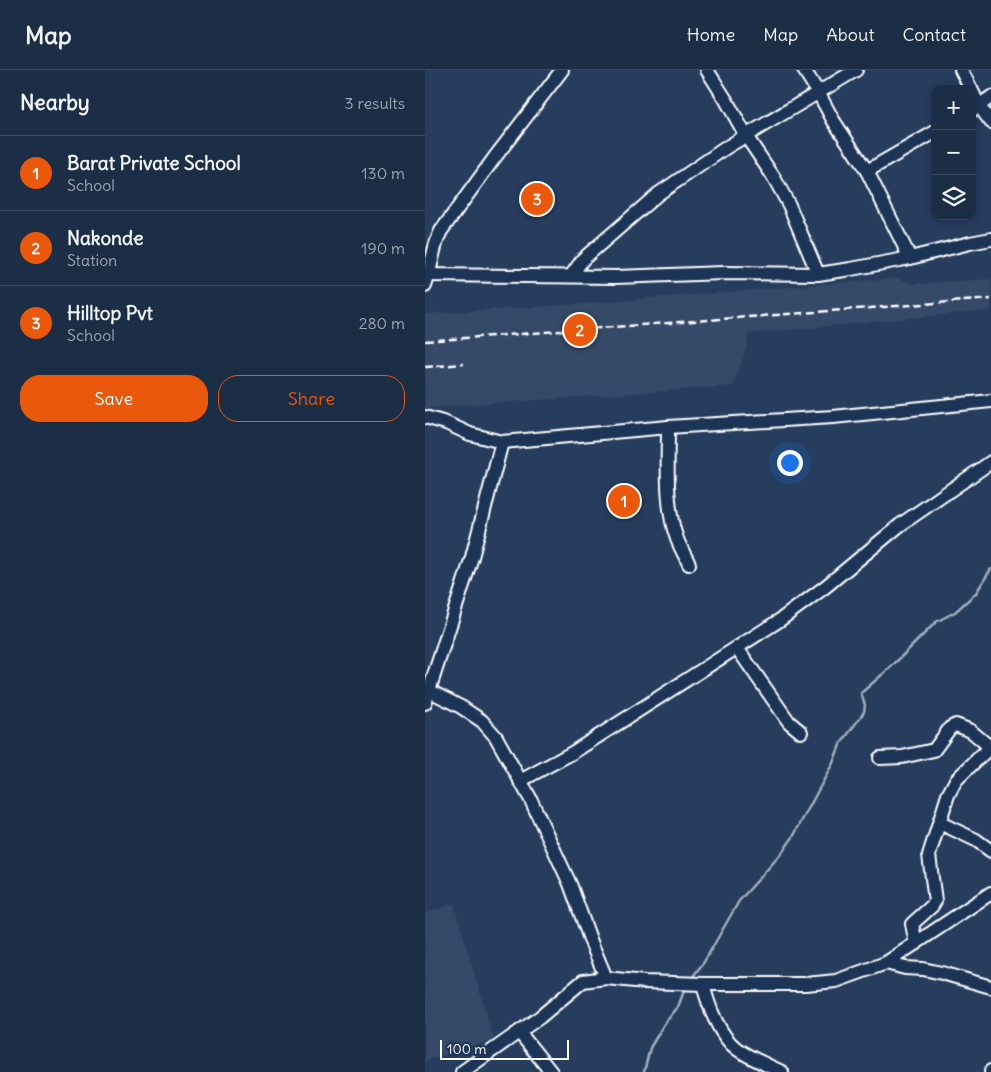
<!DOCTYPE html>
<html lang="en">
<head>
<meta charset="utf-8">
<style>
	body { margin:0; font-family:Delius,sans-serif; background:#25364d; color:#f1f3f6 }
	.controls { position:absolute; right:15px; top:15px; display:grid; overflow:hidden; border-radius:10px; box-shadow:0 2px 8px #0003 }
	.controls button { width:45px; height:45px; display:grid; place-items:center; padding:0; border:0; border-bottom:1px solid #3a4a5f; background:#1c2e46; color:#f1f3f6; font:25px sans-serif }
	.scale { position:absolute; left:15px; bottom:12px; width:129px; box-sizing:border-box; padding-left:5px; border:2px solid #fff; border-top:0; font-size:14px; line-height:18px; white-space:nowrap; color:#fff; -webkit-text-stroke:4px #1d3557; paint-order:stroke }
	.you { position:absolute; left:364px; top:392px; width:18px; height:18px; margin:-12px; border:4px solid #fff; border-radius:50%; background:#1a73e8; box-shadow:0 0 0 8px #1a73e833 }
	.badge { display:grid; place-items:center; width:32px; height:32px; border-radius:50%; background:#ea580c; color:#fff; font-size:16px; font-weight:700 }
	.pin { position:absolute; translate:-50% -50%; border:2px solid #fff; box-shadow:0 1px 5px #0006 }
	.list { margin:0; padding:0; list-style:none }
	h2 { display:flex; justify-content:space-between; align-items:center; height:65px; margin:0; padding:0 20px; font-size:21px }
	h2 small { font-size:16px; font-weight:400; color:#a0a8b3 }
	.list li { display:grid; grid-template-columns:32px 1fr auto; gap:15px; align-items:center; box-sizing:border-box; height:75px; padding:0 20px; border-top:1px solid #3a4a5f }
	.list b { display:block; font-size:19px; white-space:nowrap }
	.list p { margin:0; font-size:16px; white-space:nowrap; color:#a0a8b3 }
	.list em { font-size:16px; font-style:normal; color:#a0a8b3 }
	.actions { display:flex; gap:10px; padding:15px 20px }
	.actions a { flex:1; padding:11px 0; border:1px solid #ea580c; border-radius:20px; text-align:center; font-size:18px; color:#ea580c }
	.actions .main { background:#ea580c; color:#fff }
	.icon { flex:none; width:28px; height:28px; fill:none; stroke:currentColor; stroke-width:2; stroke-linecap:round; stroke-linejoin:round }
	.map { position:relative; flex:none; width:566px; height:1002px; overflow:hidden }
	header { display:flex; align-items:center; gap:30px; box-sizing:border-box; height:70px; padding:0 25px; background:#1c2e46; border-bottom:1px solid #3a4a5f }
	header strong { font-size:24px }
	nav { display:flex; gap:28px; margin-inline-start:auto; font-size:18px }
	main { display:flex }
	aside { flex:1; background:#1c2e46 }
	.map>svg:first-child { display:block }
	.built { fill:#344a68 }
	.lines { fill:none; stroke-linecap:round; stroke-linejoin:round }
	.stream { stroke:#a4aebb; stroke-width:2.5 }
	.minor-casing { stroke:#fff; stroke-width:16 }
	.minor { stroke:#1d3557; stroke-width:12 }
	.rail { stroke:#fff; stroke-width:2.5; stroke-dasharray:8 4; stroke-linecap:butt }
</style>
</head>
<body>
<header>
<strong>Map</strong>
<nav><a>Home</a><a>Map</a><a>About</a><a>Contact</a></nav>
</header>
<main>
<aside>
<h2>Nearby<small>3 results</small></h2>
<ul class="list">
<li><span class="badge">1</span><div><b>Barat Private School</b><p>School</p></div><em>130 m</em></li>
<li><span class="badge">2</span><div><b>Nakonde</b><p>Station</p></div><em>190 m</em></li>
<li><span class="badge">3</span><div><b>Hilltop Pvt</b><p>School</p></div><em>280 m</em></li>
</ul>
<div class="actions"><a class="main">Save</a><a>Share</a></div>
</aside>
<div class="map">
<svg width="566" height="1002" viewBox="0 0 566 1002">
	<rect width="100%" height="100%" fill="#263d5e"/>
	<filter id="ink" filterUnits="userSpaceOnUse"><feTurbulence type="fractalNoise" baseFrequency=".02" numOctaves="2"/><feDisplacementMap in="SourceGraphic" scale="10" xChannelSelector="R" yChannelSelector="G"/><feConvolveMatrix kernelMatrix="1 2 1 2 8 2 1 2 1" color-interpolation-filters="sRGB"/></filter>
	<g filter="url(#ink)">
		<g class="built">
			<path d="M473,208l16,6 77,-5v31l-243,24 -1,13 -14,39 -308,22v-94l140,-9z"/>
			<path d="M29,834l40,136 -69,21v-148z"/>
		</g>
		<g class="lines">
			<g class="stream">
				<path d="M266,909l13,-17 35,-61 42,-47 12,-17 40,-74 7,-18 24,-33 1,-7 -4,-12 30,-26 45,-45 19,-10 21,-19 15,-24"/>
				<path d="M219,1002l6,-24 14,-24 14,-17 6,-16"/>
			</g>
			<defs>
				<g id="minor">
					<path d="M282,0l19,30 20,36 27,40 16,29 29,69"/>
					<path d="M379,0l14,22 15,28 34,51 43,87"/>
					<path d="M536,0l10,19"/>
					<path d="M547,21l7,15 12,16"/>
					<path d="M548,40l18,-13"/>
					<path d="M442,101l68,-39"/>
					<path d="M0,205l191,2 107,-4 95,1 33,-5 59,-11 60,-15 21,-4"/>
					<path d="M146,206l12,-17 75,-65 69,-47 129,-77"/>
					<path d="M0,216c7,-18 7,-38 16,-55l54,-74 67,-87"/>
					<path d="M0,347l21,6 24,11 32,8 166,-15 165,-10 158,-16"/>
					<path d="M243,357c0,33 -3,78 8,109 3,10 9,19 13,28"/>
					<path d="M312,578l52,74 12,10"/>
					<path d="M5,621l31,16 21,14 14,16 34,61 40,86 21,58 15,36"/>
					<path d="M0,633l47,-146 30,-115"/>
					<path d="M455,688l22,-1 32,-7 16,-22 6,-3 15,6 19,16"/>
					<path d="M95,711l52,-28 208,-133 45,-33 75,-62 91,-63"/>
					<path d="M515,753l36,17 15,11"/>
					<path d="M491,874l-4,-20 20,-18 3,-5 -6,-46 19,-60 8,-15 35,-34"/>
					<path d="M461,893l19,5 18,1 19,4 49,14"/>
					<path d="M278,914c5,21 16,52 34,65 13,9 30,16 45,23"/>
					<path d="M94,962l32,40"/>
					<path d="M37,1002l78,-55 43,-36 23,-3 39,4 58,2h103l30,-3 50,-18 105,-70"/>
					<path d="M566,1002v-1"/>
				</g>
			</defs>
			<use href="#minor" class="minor-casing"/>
			<use href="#minor" class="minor"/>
			<g class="rail">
				<path d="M0,271l566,-42"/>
				<path d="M0,297l39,-3"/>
			</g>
		</g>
	</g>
</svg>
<div class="controls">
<button>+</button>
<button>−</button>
<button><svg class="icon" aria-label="layers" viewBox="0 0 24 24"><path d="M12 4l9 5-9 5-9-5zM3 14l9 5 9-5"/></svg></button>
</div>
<div class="scale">100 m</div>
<div class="you"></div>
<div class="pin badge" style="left:199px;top:431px">1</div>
<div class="pin badge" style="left:155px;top:260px">2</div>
<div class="pin badge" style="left:112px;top:129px">3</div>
</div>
</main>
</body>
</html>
